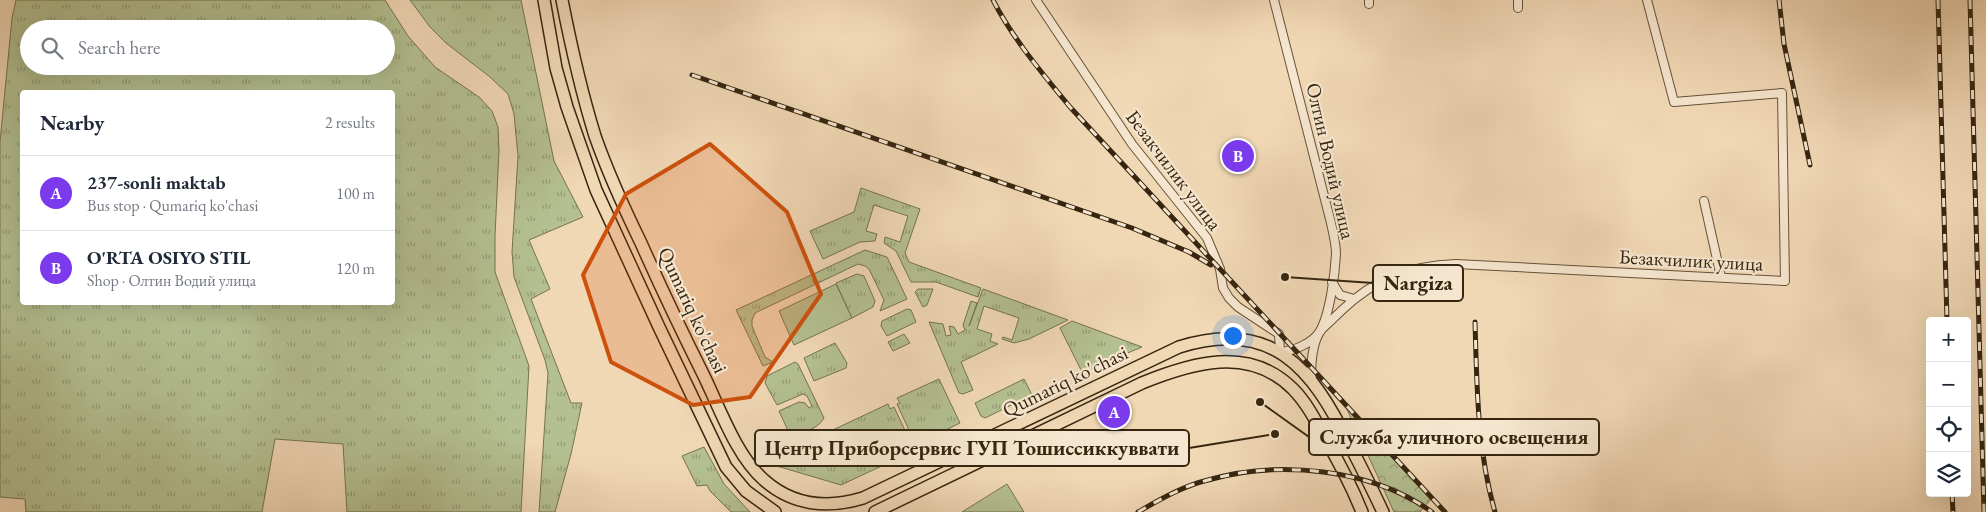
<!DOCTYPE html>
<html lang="en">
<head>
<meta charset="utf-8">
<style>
	body { margin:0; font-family:"EB Garamond",serif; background:#f2f2f3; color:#1f2937 }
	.controls { position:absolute; right:15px; bottom:15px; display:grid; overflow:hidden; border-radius:5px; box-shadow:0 5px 20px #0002 }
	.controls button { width:45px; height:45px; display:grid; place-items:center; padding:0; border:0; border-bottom:1px solid #e0e1e3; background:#fff; color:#1f2937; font:25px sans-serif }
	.you { position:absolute; left:1232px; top:335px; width:18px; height:18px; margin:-12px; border:4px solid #fff; border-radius:50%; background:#1a73e8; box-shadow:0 0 0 8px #1a73e833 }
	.badge { display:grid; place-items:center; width:32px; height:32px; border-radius:50%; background:#7c3aed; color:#fff; font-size:16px; font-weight:700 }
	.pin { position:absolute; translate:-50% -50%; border:2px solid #fff; box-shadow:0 1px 5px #0006 }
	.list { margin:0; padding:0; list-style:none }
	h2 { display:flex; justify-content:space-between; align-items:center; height:65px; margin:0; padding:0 20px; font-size:21px }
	h2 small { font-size:16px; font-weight:400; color:#747a83 }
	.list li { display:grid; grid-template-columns:32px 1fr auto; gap:15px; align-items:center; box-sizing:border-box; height:75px; padding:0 20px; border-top:1px solid #e0e1e3 }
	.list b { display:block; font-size:19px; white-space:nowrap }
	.list p { margin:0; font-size:16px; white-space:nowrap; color:#747a83 }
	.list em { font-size:16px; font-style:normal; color:#747a83 }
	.icon { flex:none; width:28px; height:28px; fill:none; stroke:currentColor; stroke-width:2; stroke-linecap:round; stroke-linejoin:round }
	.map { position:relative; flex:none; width:1986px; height:512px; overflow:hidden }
	.search { position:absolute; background:#fff; box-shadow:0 5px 20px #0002; left:20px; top:20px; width:375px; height:55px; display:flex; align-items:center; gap:12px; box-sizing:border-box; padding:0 18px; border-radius:28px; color:#747a83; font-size:19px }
	.panel { position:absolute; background:#fff; box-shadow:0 5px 20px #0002; left:20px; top:90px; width:375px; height:215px; border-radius:5px }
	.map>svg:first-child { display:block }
	.grass { fill:url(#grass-tufts); stroke:#757350; fill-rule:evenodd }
	.forest { fill:url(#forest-crowns); stroke:#757350 }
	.pitch { fill:#b4c091; stroke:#757350 }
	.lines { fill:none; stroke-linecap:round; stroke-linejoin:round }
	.minor-casing { stroke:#655239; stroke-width:10 }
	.primary-casing { stroke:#362610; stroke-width:14 }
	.minor { stroke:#f6e6cf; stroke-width:8 }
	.primary { stroke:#f1d8b5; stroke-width:11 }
	.rail-casing { stroke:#362610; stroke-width:5 }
	.rail { stroke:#f6e6cf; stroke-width:3; stroke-dasharray:9; stroke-linecap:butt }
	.marked { fill:#cd510d; fill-opacity:0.2; stroke:#cd510d; stroke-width:4; stroke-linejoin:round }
	.labels { text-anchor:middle; stroke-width:4.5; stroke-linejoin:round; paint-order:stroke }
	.street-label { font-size:20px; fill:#362610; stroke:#f6e6cf }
	.leader { fill:none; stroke:#362610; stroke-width:2 }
	.callout-dot { fill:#362610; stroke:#f6e6cf; stroke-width:2 }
	.callout { fill:#f6e6cf; stroke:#362610; stroke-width:2 }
	.callout-label { font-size:21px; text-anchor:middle; font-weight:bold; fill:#362610 }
</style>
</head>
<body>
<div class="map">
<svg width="1986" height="512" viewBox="0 0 1986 512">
	<defs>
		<pattern id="grass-tufts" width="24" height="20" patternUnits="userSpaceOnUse" patternTransform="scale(1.25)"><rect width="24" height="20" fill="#b4c091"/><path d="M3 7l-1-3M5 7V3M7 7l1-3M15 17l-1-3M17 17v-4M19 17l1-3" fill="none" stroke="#939c75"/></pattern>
		<pattern id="forest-crowns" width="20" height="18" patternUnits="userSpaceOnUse" patternTransform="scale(1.25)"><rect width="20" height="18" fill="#b4c091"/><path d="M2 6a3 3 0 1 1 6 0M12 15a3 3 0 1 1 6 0" fill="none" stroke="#939c75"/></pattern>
	</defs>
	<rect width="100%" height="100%" fill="#f1d8b5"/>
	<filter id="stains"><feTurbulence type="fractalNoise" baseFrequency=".004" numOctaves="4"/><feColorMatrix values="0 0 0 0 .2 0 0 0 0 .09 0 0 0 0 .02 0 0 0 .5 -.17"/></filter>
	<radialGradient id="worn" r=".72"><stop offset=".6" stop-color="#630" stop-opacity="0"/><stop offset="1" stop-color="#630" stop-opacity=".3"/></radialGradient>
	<g class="grass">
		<path d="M16,0h369l23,36 27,31 44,30 13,14 6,16 1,23 -4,86v36l34,94 -8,146h-174l-4,-68 -68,-5 -13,73h-236l-1,-13 -25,-2v-355l12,-124zM29,29h357v37h-357zM22,92h370v210h-370z"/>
		<path d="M410,0h111l33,161 29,56 -54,23 21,49 -19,10 40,104h11l-11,51 -16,58h-16l9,-139 -3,-13 -31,-83 -2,-25 6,-96 -4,-42 -6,-20 -18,-17 -44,-34 -16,-16z"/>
		<path d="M861,188l59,21 -15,44 4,9 72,26 -3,9 -42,-15h-25l-15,-31 -12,-8 1,-6 15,5 8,-26 -34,-11 -8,26 11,3 -2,7 -15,1 -37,17 -13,-28 44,-19z"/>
		<path d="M865,250l22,7 20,42 -27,12 4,-11 -15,-31 -4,-3 -7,-2 -103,49 -3,7v6l13,31 8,5 -10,4 -27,-56z"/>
		<path d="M857,274l7,2 11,25 -2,6 -21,11 -16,-35z"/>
		<path d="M918,289h15l-6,16 -4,2 -8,-15z"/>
		<path d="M983,289l85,31 -39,19 -15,4 -12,-4 1,-2 9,3 7,-22 -35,-12 -7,23 15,5 -2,7 8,3 -37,18 12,28 -10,4 -4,-1 -30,-71 14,2 3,12 5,-1 -2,-9 5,1 4,7 7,-4 -2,-5 8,-24 6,2 -8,23z"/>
		<path d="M907,309l4,1 5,12 -29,14 -6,-10 1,-5z"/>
		<path d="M1072,321l70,26 -60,25 -22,-44z"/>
		<path d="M904,334l6,9 -17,8 -5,-9z"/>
		<path d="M835,343l12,20 -1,5 -32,13 -10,-23z"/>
		<path d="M795,362l3,2 26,54c-5,10 -23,17 -34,17l-11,-24 20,-9 6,1 4,5 3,-2 -5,-10 -4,-2 -26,11 -12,-22 2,-7z"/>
		<path d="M939,379l21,44 -41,20 -2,-3 -3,1 -17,-37 3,-1 -3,-5z"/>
		<path d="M1024,379l8,16 -47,23 -4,-2 -6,-13z"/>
		<path d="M888,404l2,5 4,-2 17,36 -2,2 2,4 -9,4 1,3 -62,29 -71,-21 -10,-19 14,-6 27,6z"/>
		<path d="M704,447l20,37 26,28h-19l-21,-21 -3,-6 -10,1 -15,-30z"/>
	</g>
	<path class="forest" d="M1345,405l86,94 -11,13h-26z"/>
	<g class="pitch">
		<path d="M836,284l16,34 -58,27 -15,-34z"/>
		<path d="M1007,484l17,28h-62z"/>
	</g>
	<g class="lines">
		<defs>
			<g id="minor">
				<path d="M1036,0l96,144 75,94 13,31 3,19 6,10 9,9 41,27 1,18c14,-1 33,-9 40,-21 10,-17 15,-58 16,-77 0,-11 -3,-21 -5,-31l-57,-223"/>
				<path d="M1369,0v4"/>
				<path d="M1518,0v8"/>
				<path d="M1704,201l17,76"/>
				<path d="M1332,282l8,13 14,4"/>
				<path d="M1312,381c-2,-14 0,-40 10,-52 6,-6 13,-12 19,-18 34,-33 69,-45 115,-47l329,17 -3,-188 -108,9 -27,-102"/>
			</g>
			<g id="primary">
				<path d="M544,0l12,68 11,39 29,83 63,137 67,140 20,24 29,21"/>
				<path d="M562,0c9,46 19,91 33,136 13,37 29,72 46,107 20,45 41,89 63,133 16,33 33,81 60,104 28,25 63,29 99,18l316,-151c92,-29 133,20 170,97 12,22 23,45 34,68"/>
				<path d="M875,512l267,-129c49,-20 107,-38 151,6 14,14 24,34 33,51 14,24 26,47 36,72"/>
			</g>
		</defs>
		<use href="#minor" class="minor-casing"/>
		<use href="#primary" class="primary-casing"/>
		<use href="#minor" class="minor"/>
		<use href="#primary" class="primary"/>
		<defs>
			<g id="rail">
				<path d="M993,0c20,39 49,73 77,107l375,405"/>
				<path d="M1779,0l5,44 26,121"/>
				<path d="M1938,0l9,321"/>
				<path d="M1970,0l14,512"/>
				<path d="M692,75l440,153 57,24 22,13"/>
				<path d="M1475,322c2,65 2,128 20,190"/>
				<path d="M1952,493l1,19"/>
				<path d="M1138,512c23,-13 45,-26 70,-32 70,-20 163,-12 224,32"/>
			</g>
		</defs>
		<use href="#rail" class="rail-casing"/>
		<use href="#rail" class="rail"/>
	</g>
	<path class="marked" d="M710,144l77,68 34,82 -71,103 -57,8 -82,-43 -28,-87 43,-81z"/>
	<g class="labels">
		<g class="street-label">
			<text transform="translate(1331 161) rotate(77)" y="7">Олтин Водий улица</text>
			<text transform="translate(1174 170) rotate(53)" y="7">Безакчилик улица</text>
			<text transform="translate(1691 260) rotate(3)" y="7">Безакчилик улица</text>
			<text transform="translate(693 310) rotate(65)" y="7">Qumariq ko'chasi</text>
			<text transform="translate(1065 381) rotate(-26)" y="7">Qumariq ko'chasi</text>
		</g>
	</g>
	<path class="leader" d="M1285 277L1373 283M1260 402L1309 437M1275 434L1189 448"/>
	<g class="callout-dot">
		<circle cx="1285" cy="277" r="5"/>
		<circle cx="1260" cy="402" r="5"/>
		<circle cx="1275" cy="434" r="5"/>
	</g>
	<g class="callout">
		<rect x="1373" y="265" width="90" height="36" rx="5"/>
		<rect x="1309" y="419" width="290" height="36" rx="5"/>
		<rect x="755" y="430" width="434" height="36" rx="5"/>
	</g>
	<g class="callout-label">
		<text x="1418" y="290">Nargiza</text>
		<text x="1454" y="444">Служба уличного освещения</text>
		<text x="972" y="455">Центр Приборсервис ГУП Тошиссиккуввати</text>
	</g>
	<rect width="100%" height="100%" filter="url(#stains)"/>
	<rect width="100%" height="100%" fill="url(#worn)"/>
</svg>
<div class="controls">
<button>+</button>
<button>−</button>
<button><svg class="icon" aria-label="locate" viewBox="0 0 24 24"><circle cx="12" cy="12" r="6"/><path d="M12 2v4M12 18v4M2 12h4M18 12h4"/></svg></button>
<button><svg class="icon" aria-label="layers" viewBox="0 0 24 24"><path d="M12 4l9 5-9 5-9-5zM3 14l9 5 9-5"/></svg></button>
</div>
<div class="you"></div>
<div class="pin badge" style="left:1114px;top:412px">A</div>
<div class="pin badge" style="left:1238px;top:156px">B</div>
<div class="search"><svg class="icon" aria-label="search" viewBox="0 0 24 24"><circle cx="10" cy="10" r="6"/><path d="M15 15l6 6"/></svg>Search here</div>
<section class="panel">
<h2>Nearby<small>2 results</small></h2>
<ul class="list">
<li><span class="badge">A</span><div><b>237-sonli maktab</b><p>Bus stop · Qumariq ko'chasi</p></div><em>100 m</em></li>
<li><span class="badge">B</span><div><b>O'RTA OSIYO STIL</b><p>Shop · Олтин Водий улица</p></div><em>120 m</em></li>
</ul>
</section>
</div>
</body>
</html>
